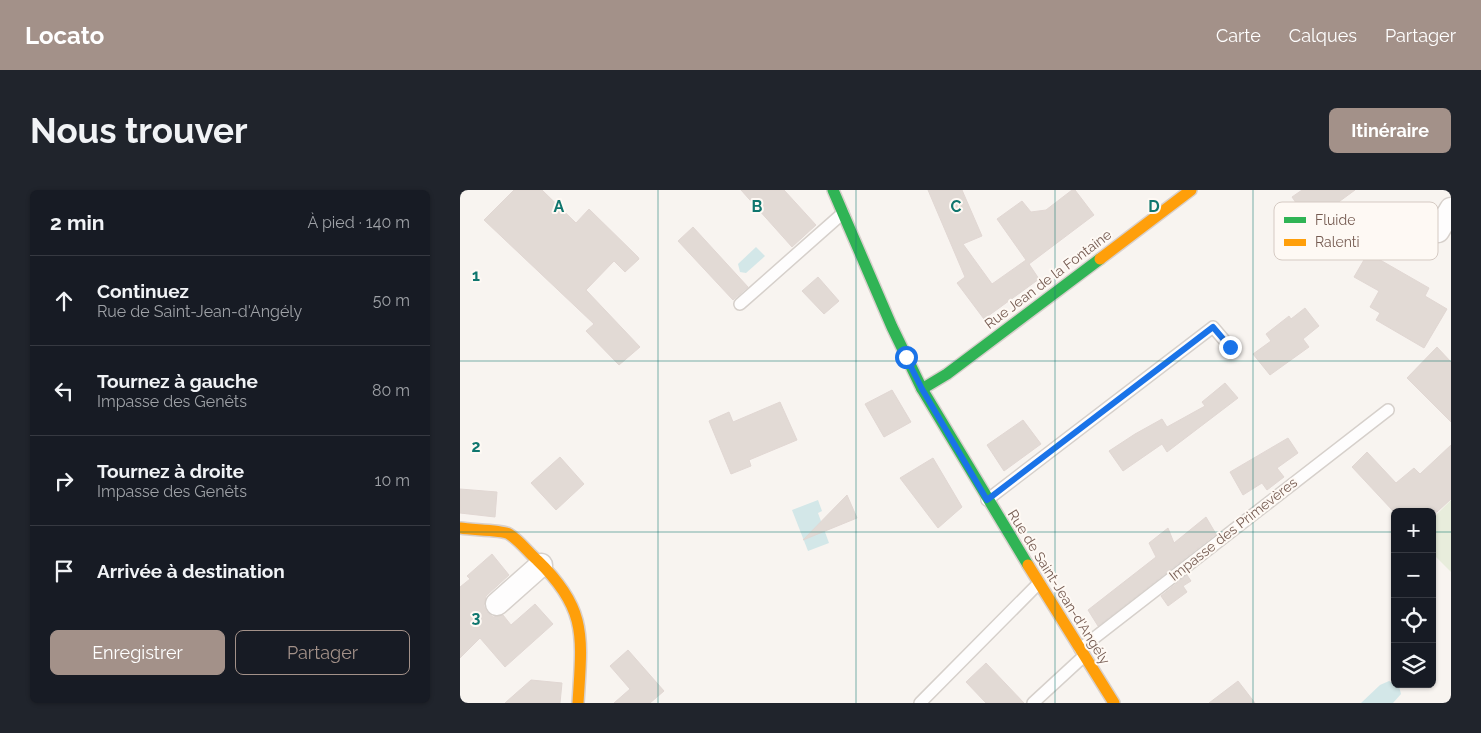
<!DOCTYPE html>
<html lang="fr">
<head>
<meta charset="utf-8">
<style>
	body { margin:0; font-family:Raleway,sans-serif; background:#20242c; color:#f1f3f6 }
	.controls { position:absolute; right:15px; bottom:15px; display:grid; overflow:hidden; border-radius:8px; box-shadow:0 1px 4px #0004 }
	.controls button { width:45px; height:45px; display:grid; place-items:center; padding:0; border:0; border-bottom:1px solid #363941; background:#171b24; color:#f1f3f6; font:25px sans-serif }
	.stop { position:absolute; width:15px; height:15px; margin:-11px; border:4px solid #1a73e8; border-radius:50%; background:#fff }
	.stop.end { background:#1a73e8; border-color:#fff; box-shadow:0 1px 5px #0008 }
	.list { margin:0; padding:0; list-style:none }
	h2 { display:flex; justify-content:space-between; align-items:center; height:65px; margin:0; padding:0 20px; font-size:21px }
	h2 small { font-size:16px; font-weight:400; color:#9ea1a6 }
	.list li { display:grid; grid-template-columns:32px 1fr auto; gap:15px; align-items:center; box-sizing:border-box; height:90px; padding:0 20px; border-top:1px solid #363941 }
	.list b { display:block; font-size:19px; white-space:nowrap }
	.list p { margin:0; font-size:16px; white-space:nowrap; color:#9ea1a6 }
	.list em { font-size:16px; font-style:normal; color:#9ea1a6 }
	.actions { display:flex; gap:10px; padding:15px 20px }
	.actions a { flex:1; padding:11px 0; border:1px solid #a39189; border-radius:8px; text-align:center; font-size:18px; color:#a39189 }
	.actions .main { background:#a39189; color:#fff }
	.icon { flex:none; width:28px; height:28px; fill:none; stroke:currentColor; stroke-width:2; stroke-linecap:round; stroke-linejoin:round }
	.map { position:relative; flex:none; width:991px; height:513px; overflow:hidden; border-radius:8px }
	header { display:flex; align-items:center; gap:30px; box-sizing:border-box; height:70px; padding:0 25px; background:#a39189; color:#fff }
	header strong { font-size:24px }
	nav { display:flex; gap:28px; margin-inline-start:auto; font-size:18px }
	.intro { display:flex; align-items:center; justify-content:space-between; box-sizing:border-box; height:120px; padding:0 30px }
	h1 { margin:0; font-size:35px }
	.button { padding:12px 22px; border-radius:8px; background:#a39189; color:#fff; font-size:18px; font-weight:700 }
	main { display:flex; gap:30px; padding:0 30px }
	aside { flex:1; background:#171b24; border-radius:8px; box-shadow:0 1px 4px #0004 }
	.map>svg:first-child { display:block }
	.green { fill:#e8eddc }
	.water { fill:#d3e7e8 }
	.building { fill:#e2dad5; stroke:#e1d7d3 }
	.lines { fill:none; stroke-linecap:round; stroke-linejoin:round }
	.lane-casing { stroke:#d6d0cb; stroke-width:14 }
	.street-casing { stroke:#d6d0cb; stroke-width:25 }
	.fast-casing { stroke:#d8d0cc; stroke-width:14 }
	.slow-casing { stroke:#d8d0cc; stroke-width:14 }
	.lane { stroke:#fefdfd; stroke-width:11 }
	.street { stroke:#fefdfd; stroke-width:22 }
	.fast { stroke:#30b455; stroke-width:11 }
	.slow { stroke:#ff9f0a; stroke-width:11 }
	.route { stroke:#1a73e8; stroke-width:6 }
	.grid { fill:none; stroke:#0f766e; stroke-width:1; stroke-opacity:0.55 }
	.labels { text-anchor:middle; stroke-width:4; stroke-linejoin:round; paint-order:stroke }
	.street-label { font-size:14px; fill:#755b51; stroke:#fef9f4 }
	.key { fill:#fef9f4; stroke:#d5cac3; stroke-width:1 }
	.key-label { font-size:14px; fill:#755b51 }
	.grid-label { font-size:16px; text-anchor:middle; font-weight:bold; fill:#0f766e; stroke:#fef9f4; stroke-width:4; stroke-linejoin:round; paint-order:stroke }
</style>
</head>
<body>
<header>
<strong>Locato</strong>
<nav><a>Carte</a><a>Calques</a><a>Partager</a></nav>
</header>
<div class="intro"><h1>Nous trouver</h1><a class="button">Itinéraire</a></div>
<main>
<aside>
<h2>2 min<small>À pied · 140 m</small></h2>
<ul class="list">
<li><svg class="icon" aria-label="ahead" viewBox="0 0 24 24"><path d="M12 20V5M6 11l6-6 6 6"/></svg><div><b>Continuez</b><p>Rue de Saint-Jean-d'Angély</p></div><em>50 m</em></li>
<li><svg class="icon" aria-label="left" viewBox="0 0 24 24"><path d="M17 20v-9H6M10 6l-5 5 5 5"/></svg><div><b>Tournez à gauche</b><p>Impasse des Genêts</p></div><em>80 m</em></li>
<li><svg class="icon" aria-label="right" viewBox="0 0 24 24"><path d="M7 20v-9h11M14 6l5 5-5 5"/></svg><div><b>Tournez à droite</b><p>Impasse des Genêts</p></div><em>10 m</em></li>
<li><svg class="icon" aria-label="arrive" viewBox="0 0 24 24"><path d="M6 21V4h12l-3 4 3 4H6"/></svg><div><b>Arrivée à destination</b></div></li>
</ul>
<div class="actions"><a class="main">Enregistrer</a><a>Partager</a></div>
</aside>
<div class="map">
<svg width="991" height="513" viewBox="0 0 991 513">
	<rect width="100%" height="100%" fill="#f8f4f0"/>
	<path class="green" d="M991,310v72l-19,-19v-34z"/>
	<g class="water">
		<path d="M296,57l9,9 -19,17 -6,-1 -2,-8z"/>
		<path d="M358,310l4,11 -4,2 11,30 -21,8 -16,-41z"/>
		<path d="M929,491l10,5 2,8 -8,9h-32l19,-18z"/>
	</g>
	<g class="building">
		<path d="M54,0h28l34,33 13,-14 49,48 1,2 -14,13 -11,-11 -28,29 54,57 -21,18 -33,-34 8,-7 -110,-104z"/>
		<path d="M281,0h43l32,35 -24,22z"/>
		<path d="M468,0h34l20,46 -19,8 29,40 34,-24 -29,-41 25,-18 9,11 15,-2 26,-20h3l19,25 -65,49 10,15 -55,40 -27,-36 8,-6z"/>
		<path d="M842,0h53l-45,33 -18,-26z"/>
		<path d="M233,37l55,60 -15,13 -55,-59z"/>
		<path d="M908,63l61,35 -4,8 22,13 -23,39 -48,-28 4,-7 -10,-6 9,-16 -25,-14z"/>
		<path d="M358,87l21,24 -15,13 -22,-23z"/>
		<path d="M845,118l14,18 -16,13 6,8 -39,28 -17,-21 18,-13 -5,-7 23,-18 2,3z"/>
		<path d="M977,157l14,15v60l-44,-44z"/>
		<path d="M765,193l13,15 -71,54 -5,-8 -39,27 -14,-20 26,-17 27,-15 5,8 38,-21 -3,-4z"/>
		<path d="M432,200l19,32 -27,15 -19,-33z"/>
		<path d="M320,212l17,38 -48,20 2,6 -20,8 -22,-53 20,-9 4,10z"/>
		<path d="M563,230l18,24 -37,27 -17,-26z"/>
		<path d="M828,248l10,15 -21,15 7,9 -17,13 -5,-7 -19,12 -13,-23z"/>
		<path d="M991,255v54l-14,13h-43l-42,-45 15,-15 29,31 18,-15 6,6z"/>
		<path d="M100,267l24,27 -28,26 -25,-27z"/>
		<path d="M473,268l29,49 -24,21 -38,-50z"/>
		<path d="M0,299l37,3 -2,25 -35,-4z"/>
		<path d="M387,305l10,23 -54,22z"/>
		<path d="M746,327l10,17 -118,92 -10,-16 68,-53 -7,-14 19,-15 6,15z"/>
		<path d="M32,364l17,21 -23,21 -2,10 3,6 6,5 10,-2 8,10 24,-21 18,20 -48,43 -25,-29 -20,20v-71l10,-8 -3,-3z"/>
		<path d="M727,385l4,6 -8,5 4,6 -19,14 -7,-10z"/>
		<path d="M168,460l36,41 -14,12h-36l16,-14 -20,-23z"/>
		<path d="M526,473l38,40h-38l-20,-21z"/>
		<path d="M71,490l31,3 -2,20h-55z"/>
		<path d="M778,491l17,22h-46z"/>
	</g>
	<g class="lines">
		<defs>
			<g id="lane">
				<path d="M280,114l103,-91"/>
				<path d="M527,310l226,-173 17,20"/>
				<path d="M620,459l308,-239"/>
				<path d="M460,513l119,-120"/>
				<path d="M573,513l51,-47"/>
			</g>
			<g id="street">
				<path d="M978,41l13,-22"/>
				<path d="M37,414l44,-39"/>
			</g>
			<g id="fast">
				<path d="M373,0l59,137 30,62 106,176"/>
				<path d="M462,199l25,-15 153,-115"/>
			</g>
			<g id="slow">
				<path d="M640,69l91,-69"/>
				<path d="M0,338c11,2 43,2 49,6 10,6 19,18 28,26 51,49 45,77 41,143"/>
				<path d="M568,375l86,138"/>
			</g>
		</defs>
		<use href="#lane" class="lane-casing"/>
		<use href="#street" class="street-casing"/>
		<use href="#fast" class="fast-casing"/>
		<use href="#slow" class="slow-casing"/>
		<use href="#lane" class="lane"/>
		<use href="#street" class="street"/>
		<use href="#fast" class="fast"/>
		<use href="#slow" class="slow"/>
	</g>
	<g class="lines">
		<path class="route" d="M446,167l16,32 65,111 226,-173 17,20"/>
	</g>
	<path class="grid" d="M198,0v513M396,0v513M595,0v513M793,0v513M0,171h991M0,342h935M972,342h19"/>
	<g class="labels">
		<g class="street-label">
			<text transform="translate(588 89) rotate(-37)" y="5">Rue Jean de la Fontaine</text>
			<text transform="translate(773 339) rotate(-38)" y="5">Impasse des Primevères</text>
			<text transform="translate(599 397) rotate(58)" y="5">Rue de Saint-Jean-d'Angély</text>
		</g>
	</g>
	<rect x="814" y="12" width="164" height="58" rx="8" class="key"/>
	<rect x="824" y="27" width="22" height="6" fill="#30b455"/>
	<rect x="824" y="49" width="22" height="7" fill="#ff9f0a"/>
	<g class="key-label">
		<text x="855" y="35">Fluide</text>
		<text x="855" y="57">Ralenti</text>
	</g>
	<g class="grid-label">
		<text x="99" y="22">A</text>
		<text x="297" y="22">B</text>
		<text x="496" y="22">C</text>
		<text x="694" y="22">D</text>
		<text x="16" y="91">1</text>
		<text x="16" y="262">2</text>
		<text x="16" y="433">3</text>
	</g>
</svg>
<div class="controls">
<button>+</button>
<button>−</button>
<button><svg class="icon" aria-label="locate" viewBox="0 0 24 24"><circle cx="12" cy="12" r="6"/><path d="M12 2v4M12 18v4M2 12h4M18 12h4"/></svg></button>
<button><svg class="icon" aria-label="layers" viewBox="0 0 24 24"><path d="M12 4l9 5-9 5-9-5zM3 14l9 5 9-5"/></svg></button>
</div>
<div class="stop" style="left:446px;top:167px"></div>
<div class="stop end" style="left:770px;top:157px"></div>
</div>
</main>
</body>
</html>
